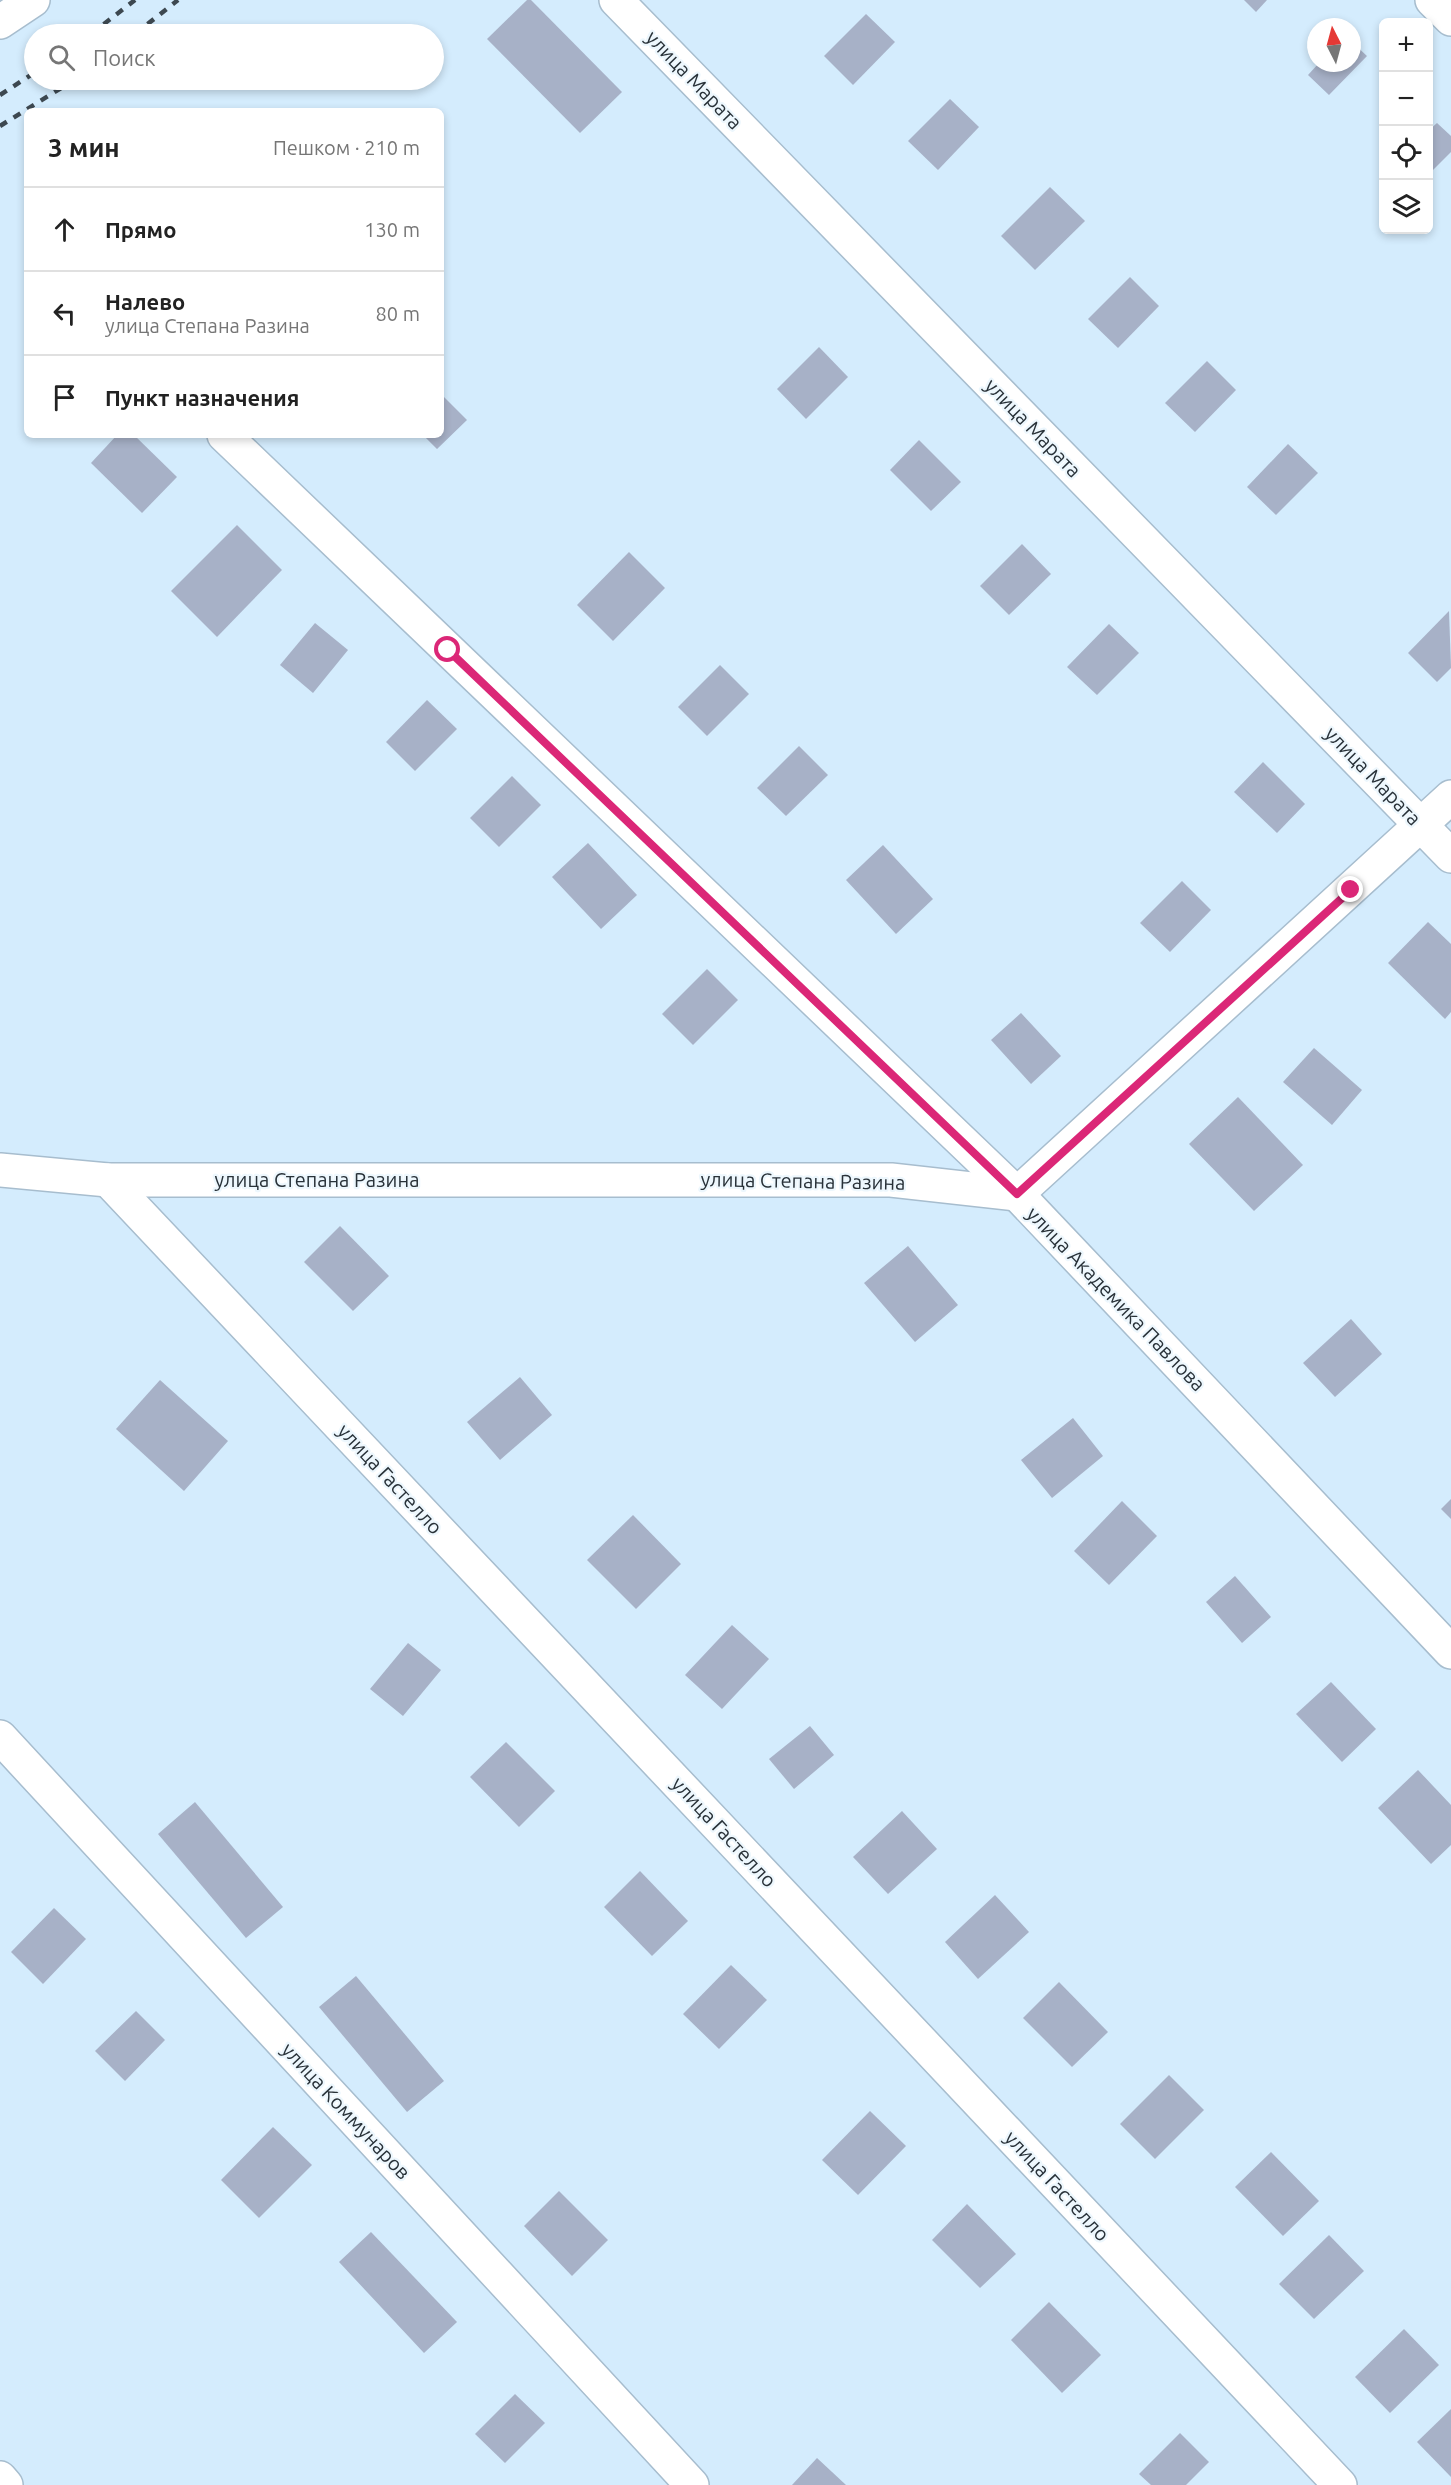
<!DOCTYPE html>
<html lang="ru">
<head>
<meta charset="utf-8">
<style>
	body { margin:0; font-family:Ubuntu,sans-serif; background:#f2f2f2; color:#222 }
	.controls { position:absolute; right:18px; top:18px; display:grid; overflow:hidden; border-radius:9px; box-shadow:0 3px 9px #0003 }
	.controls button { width:54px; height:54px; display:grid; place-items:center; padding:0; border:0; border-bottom:2px solid #e0e0e0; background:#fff; color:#222; font:30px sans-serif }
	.compass { position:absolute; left:1307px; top:18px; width:54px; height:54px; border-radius:50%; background:#fff; box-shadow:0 3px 9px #0003; rotate:354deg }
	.stop { position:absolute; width:18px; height:18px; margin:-14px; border:4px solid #db2777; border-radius:50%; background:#fff }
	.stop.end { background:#db2777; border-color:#fff; box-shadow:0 2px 6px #0008 }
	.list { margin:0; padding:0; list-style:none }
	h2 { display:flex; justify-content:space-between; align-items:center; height:78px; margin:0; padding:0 24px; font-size:26px }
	h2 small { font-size:20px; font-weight:400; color:#767676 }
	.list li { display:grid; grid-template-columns:39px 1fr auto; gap:18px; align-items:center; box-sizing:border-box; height:84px; padding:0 24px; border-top:2px solid #e0e0e0 }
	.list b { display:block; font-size:22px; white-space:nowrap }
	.list p { margin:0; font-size:20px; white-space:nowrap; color:#767676 }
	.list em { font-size:20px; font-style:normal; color:#767676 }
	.icon { flex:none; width:33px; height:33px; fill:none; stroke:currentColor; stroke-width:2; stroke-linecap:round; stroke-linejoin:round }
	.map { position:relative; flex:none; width:1451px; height:2485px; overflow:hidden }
	.search { position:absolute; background:#fff; box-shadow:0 3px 9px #0003; left:24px; top:24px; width:420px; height:66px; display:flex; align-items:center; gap:15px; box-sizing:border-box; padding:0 21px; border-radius:33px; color:#767676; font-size:22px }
	.panel { position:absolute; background:#fff; box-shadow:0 3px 9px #0003; left:24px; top:108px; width:420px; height:330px; border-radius:9px }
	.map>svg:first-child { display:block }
	.building { fill:#a7b1c7 }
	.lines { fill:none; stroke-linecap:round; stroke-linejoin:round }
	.minor-casing { stroke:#a7bdce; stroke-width:36 }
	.minor { stroke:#fff; stroke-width:33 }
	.rail { stroke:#3d4850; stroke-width:4.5; stroke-dasharray:8 8; stroke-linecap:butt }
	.route { stroke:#db2777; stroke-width:8 }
	.labels { text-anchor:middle; stroke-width:4.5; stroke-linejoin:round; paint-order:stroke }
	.street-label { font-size:20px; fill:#283138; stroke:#edf7fd }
</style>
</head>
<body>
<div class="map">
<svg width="1451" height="2485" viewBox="0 0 1451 2485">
	<rect width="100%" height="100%" fill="#d4ecfd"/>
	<g class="building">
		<path d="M527,0h4l91,92 -42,41 -93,-94z"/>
		<path d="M1244,0h23l-11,12z"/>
		<path d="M866,14l29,28 -42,43 -29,-29z"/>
		<path d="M1352,42l15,14 -38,39 -21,-20 11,-12h33z"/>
		<path d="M950,99l29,28 -41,43 -30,-29z"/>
		<path d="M1437,123l14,13v16l-23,23v-44z"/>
		<path d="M1050,187l35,34 -50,49 -34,-34z"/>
		<path d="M1130,277l29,29 -41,42 -30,-29z"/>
		<path d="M819,347l29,30 -42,42 -29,-30z"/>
		<path d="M1207,361l29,29 -41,42 -30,-29z"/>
		<path d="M441,394l26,26 -30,29 -14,-14h18z"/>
		<path d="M117,435h17l43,42 -35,36 -51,-50z"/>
		<path d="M919,440l42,42 -30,29 -41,-41z"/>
		<path d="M1288,444l30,29 -42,42 -29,-28z"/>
		<path d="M237,525l45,45 -65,67 -46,-46z"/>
		<path d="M1022,544l29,30 -42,41 -29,-29z"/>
		<path d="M629,552l36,36 -52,53 -36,-36z"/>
		<path d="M1449,611l2,57 -14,14 -29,-29z"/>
		<path d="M315,623l33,27 -35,43 -33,-28z"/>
		<path d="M1109,624l30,29 -42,42 -30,-28z"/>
		<path d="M720,665l29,29 -42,42 -29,-29z"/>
		<path d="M427,700l30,29 -42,42 -29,-29z"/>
		<path d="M799,746l29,29 -42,41 -29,-28z"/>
		<path d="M1263,762l42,42 -28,29 -43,-41z"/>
		<path d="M512,776l29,29 -42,42 -29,-29z"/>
		<path d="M588,843l49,52 -36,34 -49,-52z"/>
		<path d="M883,845l50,54 -37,35 -50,-54z"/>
		<path d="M1182,881l29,29 -41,42 -30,-29z"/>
		<path d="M1428,922l23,22v68l-6,7 -57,-56z"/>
		<path d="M707,969l31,31 -45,45 -31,-31z"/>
		<path d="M1021,1013l40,43 -30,28 -40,-44z"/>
		<path d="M1314,1048l48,42 -30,35 -49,-43z"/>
		<path d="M1238,1097l65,68 -49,46 -65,-67z"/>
		<path d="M340,1226l49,50 -36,35 -49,-49z"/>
		<path d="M908,1246l50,59 -43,37 -51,-59z"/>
		<path d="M1351,1319l31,35 -47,43 -32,-34z"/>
		<path d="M520,1377l32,38 -52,45 -33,-38z"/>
		<path d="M160,1380l68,61 -44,50 -68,-62z"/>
		<path d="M1073,1418l30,38 -51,42 -31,-38z"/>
		<path d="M1451,1499v20l-10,-10z"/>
		<path d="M1122,1501l35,35 -48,49 -35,-34z"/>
		<path d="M633,1515l48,49 -45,45 -49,-49z"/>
		<path d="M1235,1576l36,41 -29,26 -36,-41z"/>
		<path d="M732,1625l37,34 -47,50 -37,-34z"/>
		<path d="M408,1643l33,27 -38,46 -33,-27z"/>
		<path d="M1331,1682l45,47 -34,33 -46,-48z"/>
		<path d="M810,1726l24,29 -40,34 -25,-30z"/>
		<path d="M506,1742l49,49 -36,36 -49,-50z"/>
		<path d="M1418,1770l33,35v40l-20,19 -53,-56z"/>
		<path d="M195,1802l88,105 -37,31 -88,-104z"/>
		<path d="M902,1811l35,38 -49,45 -35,-37z"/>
		<path d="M640,1871l48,50 -36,35 -48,-49z"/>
		<path d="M995,1895l34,37 -51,47 -33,-37z"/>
		<path d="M54,1908l32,31 -43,45 -32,-32z"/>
		<path d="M731,1965l36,35 -48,49 -36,-35z"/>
		<path d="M356,1976l88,105 -37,31 -88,-105z"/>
		<path d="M1059,1982l49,50 -36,35 -49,-49z"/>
		<path d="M136,2011l29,29 -40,41 -30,-30z"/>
		<path d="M1169,2075l35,35 -49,49 -35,-35z"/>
		<path d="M870,2111l36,35 -48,49 -36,-35z"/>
		<path d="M273,2127l39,38 -53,53 -38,-38z"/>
		<path d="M1271,2152l48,49 -36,35 -48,-49z"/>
		<path d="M559,2191l49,49 -36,36 -48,-50z"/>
		<path d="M967,2204l49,50 -36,34 -48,-48z"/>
		<path d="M371,2232l86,90 -33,31 -85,-91z"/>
		<path d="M1329,2235l35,36 -50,48 -35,-35z"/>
		<path d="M1049,2302l52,53 -39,38 -51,-53z"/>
		<path d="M1404,2329l35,36 -49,48 -35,-36z"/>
		<path d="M515,2394l30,29 -40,40 -30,-29z"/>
		<path d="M1451,2409v68l-34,-35z"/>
		<path d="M1180,2433l29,29 -23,23h-35l-12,-11z"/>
		<path d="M817,2458l29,27h-54z"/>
	</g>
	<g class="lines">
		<defs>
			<g id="minor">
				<path d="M616,0l835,856"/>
				<path d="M1432,0l19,19"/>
				<path d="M0,22l33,-22"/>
				<path d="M224,435l793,759 434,458"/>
				<path d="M0,1170l108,10h783l126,14 434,-397"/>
				<path d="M108,1180l1232,1305"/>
				<path d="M0,1737l692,748"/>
				<path d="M0,2478l6,7"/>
			</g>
		</defs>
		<use href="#minor" class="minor-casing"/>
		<use href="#minor" class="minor"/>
		<g class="rail">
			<path d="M91,34l44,-34"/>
			<path d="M135,34l43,-34"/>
			<path d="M0,95l34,-22"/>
			<path d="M0,126l74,-46"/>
		</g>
	</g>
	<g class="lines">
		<path class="route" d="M448,650l569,544 334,-304"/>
	</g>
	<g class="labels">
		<g class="street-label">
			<text transform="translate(694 80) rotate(46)" y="7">улица Марата</text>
			<text transform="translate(1033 428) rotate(46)" y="7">улица Марата</text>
			<text transform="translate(1373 776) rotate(46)" y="7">улица Марата</text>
			<text x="317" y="1187">улица Степана Разина</text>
			<text transform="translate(803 1181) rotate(1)" y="7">улица Степана Разина</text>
			<text transform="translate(1116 1299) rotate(46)" y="7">улица Академика Павлова</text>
			<text transform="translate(390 1479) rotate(47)" y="7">улица Гастелло</text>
			<text transform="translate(724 1832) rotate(47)" y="7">улица Гастелло</text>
			<text transform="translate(346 2111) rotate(47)" y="7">улица Коммунаров</text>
			<text transform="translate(1057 2186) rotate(47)" y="7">улица Гастелло</text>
		</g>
	</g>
</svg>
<div class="controls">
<button>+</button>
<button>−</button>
<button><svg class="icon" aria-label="locate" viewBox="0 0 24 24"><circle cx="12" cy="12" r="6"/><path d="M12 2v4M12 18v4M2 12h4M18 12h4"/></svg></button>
<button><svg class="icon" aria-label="layers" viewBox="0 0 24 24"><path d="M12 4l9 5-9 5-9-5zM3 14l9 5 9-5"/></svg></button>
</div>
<svg class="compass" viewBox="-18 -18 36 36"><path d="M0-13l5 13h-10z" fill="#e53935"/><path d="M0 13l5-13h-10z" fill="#767676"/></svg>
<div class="stop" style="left:448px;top:650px"></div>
<div class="stop end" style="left:1351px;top:890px"></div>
<div class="search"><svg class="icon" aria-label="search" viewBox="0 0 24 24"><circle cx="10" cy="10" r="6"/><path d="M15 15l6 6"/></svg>Поиск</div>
<section class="panel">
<h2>3 мин<small>Пешком · 210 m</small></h2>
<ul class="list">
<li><svg class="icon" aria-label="ahead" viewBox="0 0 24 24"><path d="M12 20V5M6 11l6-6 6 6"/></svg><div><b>Прямо</b></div><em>130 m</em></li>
<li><svg class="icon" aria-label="left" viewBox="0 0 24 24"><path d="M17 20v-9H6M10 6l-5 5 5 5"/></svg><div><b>Налево</b><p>улица Степана Разина</p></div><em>80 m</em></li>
<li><svg class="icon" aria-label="arrive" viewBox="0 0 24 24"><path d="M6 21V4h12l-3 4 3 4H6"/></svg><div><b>Пункт назначения</b></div></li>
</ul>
</section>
</div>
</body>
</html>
